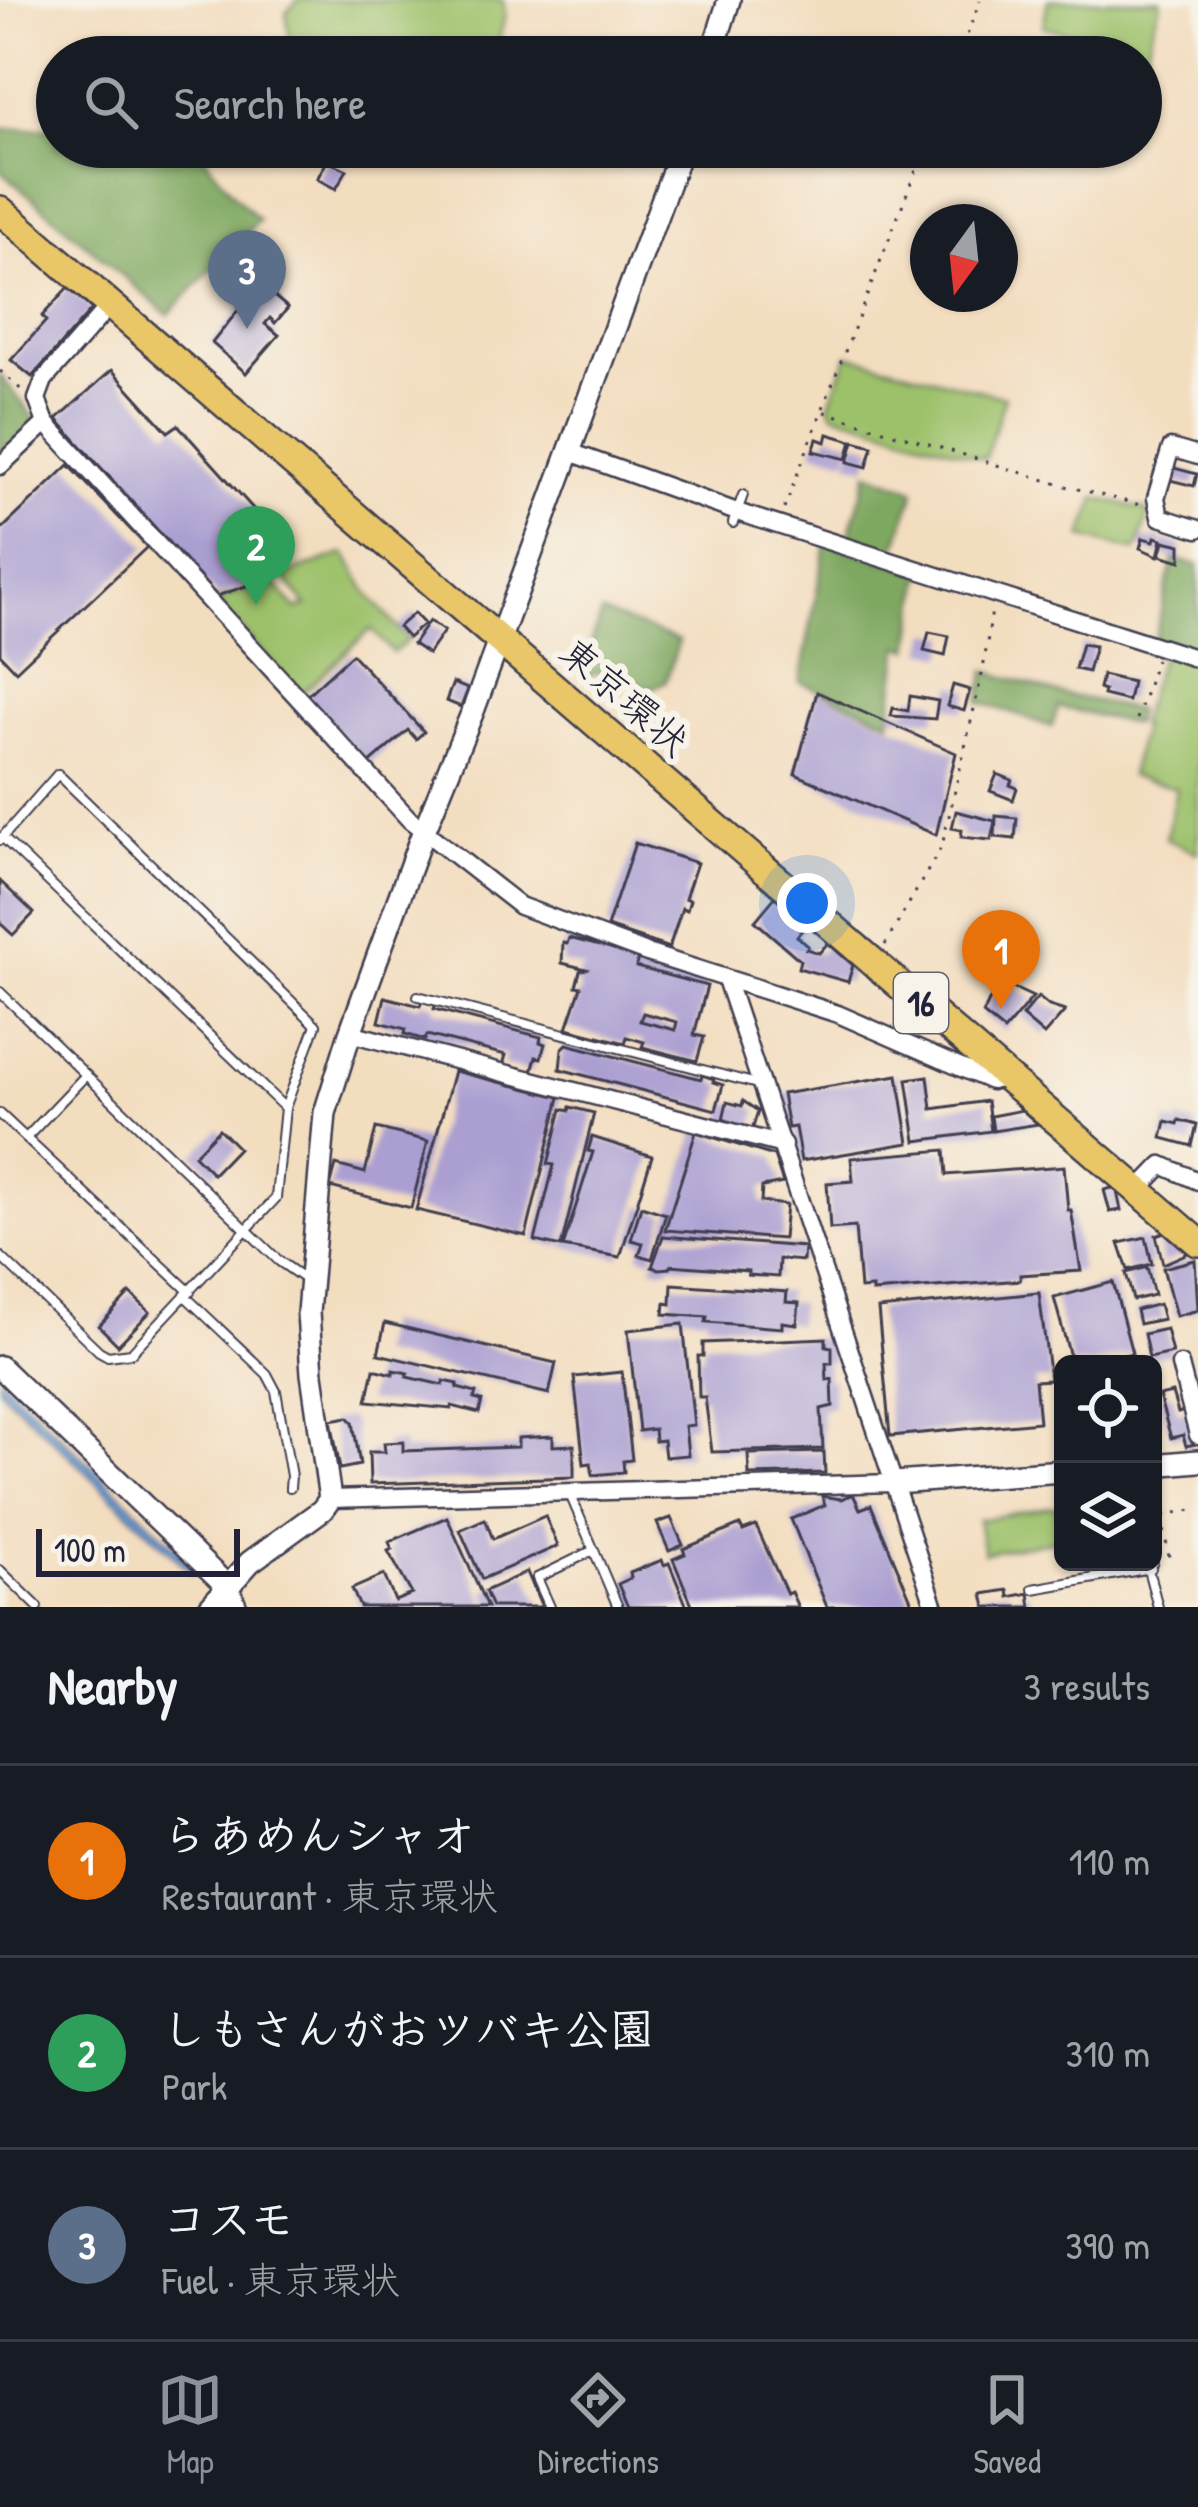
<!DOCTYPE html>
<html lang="en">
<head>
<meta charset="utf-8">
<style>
	body { margin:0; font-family:"Patrick Hand","Klee One",sans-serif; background:#242831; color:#f1f3f6 }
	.controls { position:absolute; right:36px; bottom:36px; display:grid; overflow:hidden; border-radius:18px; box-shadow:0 3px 9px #0004 }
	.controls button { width:108px; height:108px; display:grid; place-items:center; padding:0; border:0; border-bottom:3px solid #363941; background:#171b24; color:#f1f3f6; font:60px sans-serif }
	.compass { position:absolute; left:910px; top:204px; width:108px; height:108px; border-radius:50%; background:#171b24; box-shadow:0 3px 9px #0004; rotate:195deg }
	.scale { position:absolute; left:36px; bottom:30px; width:204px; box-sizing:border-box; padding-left:12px; border:6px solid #22223b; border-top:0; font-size:33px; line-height:42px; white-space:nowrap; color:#22223b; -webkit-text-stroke:9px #f7f3e8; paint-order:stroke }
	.you { position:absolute; left:807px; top:903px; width:42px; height:42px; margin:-30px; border:9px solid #fff; border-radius:50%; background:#1a73e8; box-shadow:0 0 0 18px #1a73e833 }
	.badge { display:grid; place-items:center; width:78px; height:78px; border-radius:50%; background:#8c9099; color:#fff; font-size:39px; font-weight:700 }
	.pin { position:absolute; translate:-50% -99px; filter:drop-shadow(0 3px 6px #0008) }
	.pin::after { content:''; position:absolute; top:63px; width:42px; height:36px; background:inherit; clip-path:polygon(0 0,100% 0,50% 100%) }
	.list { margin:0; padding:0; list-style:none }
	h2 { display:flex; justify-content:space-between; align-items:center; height:156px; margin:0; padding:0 48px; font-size:51px }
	h2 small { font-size:39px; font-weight:400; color:#9ea1a6 }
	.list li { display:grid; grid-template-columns:78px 1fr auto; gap:36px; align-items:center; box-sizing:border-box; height:192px; padding:0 48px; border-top:3px solid #363941 }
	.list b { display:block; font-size:45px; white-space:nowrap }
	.list p { margin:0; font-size:39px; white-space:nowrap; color:#9ea1a6 }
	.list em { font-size:39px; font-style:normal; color:#9ea1a6 }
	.icon { flex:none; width:66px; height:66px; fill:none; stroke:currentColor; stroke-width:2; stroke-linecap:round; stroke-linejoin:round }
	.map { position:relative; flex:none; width:1198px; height:1607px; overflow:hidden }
	.search { position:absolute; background:#171b24; box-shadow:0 3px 9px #0004; left:36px; right:36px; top:36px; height:132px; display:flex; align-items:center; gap:30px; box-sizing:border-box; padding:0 42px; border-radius:66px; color:#9ea1a6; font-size:45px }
	.sheet { height:732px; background:#171b24 }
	nav { display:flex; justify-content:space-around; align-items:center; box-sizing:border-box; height:168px; border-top:3px solid #363941; background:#171b24; font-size:33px; color:#9ea1a6 }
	nav a { display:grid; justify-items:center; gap:6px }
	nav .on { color:#8c9099 }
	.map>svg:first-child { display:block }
	.green { fill:#9dc16b; stroke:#607253; stroke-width:3 }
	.forest { fill:#7ea75f; stroke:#50644d; stroke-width:3 }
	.water { fill:#69a0d7; stroke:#466189; stroke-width:3 }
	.building { fill:#ab9fd2; fill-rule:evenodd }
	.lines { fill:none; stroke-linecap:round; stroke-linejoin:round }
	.service-casing { stroke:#413e4f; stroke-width:12 }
	.minor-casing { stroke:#413e4f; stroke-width:21 }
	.tertiary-casing { stroke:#413e4f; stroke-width:26 }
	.trunk-casing { stroke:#413e4f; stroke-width:32 }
	.path { stroke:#413e4f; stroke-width:3; stroke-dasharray:3 9; stroke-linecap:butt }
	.service { stroke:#fff; stroke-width:8 }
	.minor { stroke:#fff; stroke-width:16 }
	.tertiary { stroke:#fff; stroke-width:21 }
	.trunk { stroke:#e9c769; stroke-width:27 }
	.labels { text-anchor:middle; stroke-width:12; stroke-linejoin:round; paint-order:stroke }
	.shield { fill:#f7f3e8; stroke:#62616f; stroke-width:3 }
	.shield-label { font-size:36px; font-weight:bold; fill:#22223b }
	.street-label { font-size:39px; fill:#22223b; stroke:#f7f3e8 }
</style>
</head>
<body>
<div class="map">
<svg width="1198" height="1607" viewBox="0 0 1198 1607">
	<rect width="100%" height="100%" fill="#f7f3e8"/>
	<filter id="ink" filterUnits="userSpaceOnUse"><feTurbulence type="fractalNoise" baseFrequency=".00833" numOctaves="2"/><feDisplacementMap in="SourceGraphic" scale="24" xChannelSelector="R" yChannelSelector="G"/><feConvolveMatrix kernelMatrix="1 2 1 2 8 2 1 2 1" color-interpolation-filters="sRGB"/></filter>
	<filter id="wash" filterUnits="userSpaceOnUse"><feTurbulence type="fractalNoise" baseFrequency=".004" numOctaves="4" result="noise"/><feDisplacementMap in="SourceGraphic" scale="48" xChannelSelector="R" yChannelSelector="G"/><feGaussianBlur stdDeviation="2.7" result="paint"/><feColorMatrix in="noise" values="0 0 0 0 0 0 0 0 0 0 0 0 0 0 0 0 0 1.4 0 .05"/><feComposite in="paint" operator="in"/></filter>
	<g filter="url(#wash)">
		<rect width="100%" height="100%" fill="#f3ddbf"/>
		<g class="green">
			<path d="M298,0h205l2,16 -10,41h-182l-23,-17 -4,-27z"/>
			<path d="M1048,0h113l-16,56 -102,-30z"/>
			<path d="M848,355l157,42 -20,62 -151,-46 -5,-8z"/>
			<path d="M1096,498l46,11 7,5 -13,37 -54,-14z"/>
			<path d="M345,553l25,43 38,44 -15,13 -22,-24 -70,65 -85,-93 56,-21 24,29 11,-3 -24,-30z"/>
			<path d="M1162,652l36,11v190l-32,-14 10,-51 -46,-12 12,-50 -4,-1z"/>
			<path d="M1055,1506l6,33 -77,14 -6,-33z"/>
		</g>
		<g class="forest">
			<path d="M57,128v19h140l37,48 25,25 -91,95 -168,-145v-41z"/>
			<path d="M0,375l36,45 -36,35z"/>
			<path d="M868,472l47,18 -22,66 -45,-17z"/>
			<path d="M826,543l96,30 -11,76 -11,-3 -10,75 -90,-39z"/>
			<path d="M1173,560l25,5v89l-44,-13z"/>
			<path d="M602,613l77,28 -13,40 -14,7 -37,-15 -10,2 -3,-4 -14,5 -7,-5z"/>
			<path d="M986,671l67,21 84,18 -4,14 -75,-17 -6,20 -72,-25z"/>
		</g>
		<path class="water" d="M0,1378l197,190 -5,5 -192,-184z"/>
		<g id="blocks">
			<g class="building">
				<path d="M327,161l20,9 -11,19 -19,-10z"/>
				<path d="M253,278l35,30 -13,15 -5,-5 -5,6 14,11 -33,38 -34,-30 32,-40 5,5 4,-4 -12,-11z"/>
				<path d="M68,288l24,21 -60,68 -21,-17 35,-39 -4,-5z"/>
				<path d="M112,370l56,62 10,-7 113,126 -36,32 -38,13 -160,-177z"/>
				<path d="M828,434l24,7 -5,18 -34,-8 4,-12 9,3z"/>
				<path d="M854,441l19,5 -6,21 -19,-5z"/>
				<path d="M69,465l78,82 -131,124 -16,-17v-123z"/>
				<path d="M1174,468l23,6 -3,12 -24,-6z"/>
				<path d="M1155,537l7,2 -4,17 -18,-8 3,-10 11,3z"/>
				<path d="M1164,541l17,4v16l-21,-6z"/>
				<path d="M414,613l10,11 -16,14 -10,-11z"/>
				<path d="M429,621l15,10 -16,23 -15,-10z"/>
				<path d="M929,632l20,4 -4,20 -21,-5z"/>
				<path d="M1082,644l13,2 -7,26 -13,-3z"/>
				<path d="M352,654l72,78 -8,7 -8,-9 -40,35 -62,-69z"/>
				<path d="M1102,675l30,7 -4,19 -25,-6 1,-4 -5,-2z"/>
				<path d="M453,683l15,6 -7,18 -15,-6z"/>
				<path d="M953,685l17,5 -6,21 -17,-5z"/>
				<path d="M817,692l139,61 -20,82 -141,-61z"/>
				<path d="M910,696l28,5 -3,18 -44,-3 2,-8 15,3z"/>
				<path d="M997,774l15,6 -2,5 7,3 -4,12 -23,-9z"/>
				<path d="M956,811l39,10 -4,19 -30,-3 1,-7 -10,-2z"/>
				<path d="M996,816l21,2 -2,21 -20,-2z"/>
				<path d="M635,843l62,20 -12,35 5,2 -3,10 -5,-2 -13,40 -62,-21z"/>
				<path d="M0,881l34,32 -21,22 -13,-12z"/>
				<path d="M775,897l32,27 -10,12 11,10 -2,3 13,4 9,-10 25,22 -5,17 -50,-14 2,-8 -45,-39z"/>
				<path d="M569,938l69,18 -2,11 71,19 -13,49 10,2 -7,24 -55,-14 2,-5 -17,-5 -2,6 -58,-15 14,-41 -5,-1 4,-15 6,-2 -24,-6 1,-20 4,1zM643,1013l34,9 -2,8 -35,-9z"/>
				<path d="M1007,985l26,12 -29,34 -21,-17 10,-21 5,4z"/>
				<path d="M385,997l35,9 2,-5 13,4 -1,4 107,28 -1,5 5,2 -4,14 -5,-1 -4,15 -29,-7 3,-10 -79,-20 -2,5 -20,-6 1,-5 -27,-7z"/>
				<path d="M1038,997l11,9 16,5 -21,24 -22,-19z"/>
				<path d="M567,1044l134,35 1,-4 12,4 -1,3 10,3 -7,25 -156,-41 2,-20z"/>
				<path d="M454,1071l106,26 -34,139 -110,-26z"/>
				<path d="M898,1075l11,68 -108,18 -6,-34 -7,1 -6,-34z"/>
				<path d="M928,1076l4,33 55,-8 4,30 -75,10 -9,-62z"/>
				<path d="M743,1101l15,10 -5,16 -5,2 -25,-10 4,-17 15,4z"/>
				<path d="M570,1107l24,6 -33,134 -26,-6 19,-76 -6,-1 14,-55 7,2z"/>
				<path d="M1022,1110l16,14 -45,7 -2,-15z"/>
				<path d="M1179,1120l18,5 -5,21 -30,-8 4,-17 12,3z"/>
				<path d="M376,1128l52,13 -17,67 -81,-21 6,-22 29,8z"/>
				<path d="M219,1129l19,19 -25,26 -19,-19z"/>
				<path d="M696,1132l78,24 9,27 -21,4 -1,15 25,3 -3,34 -118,-9z"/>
				<path d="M592,1137l60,19 -32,101 -57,-10 30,-95 -5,-1z"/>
				<path d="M945,1150l2,25 117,-9 4,44h3l10,61 -61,4v5l-148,12v-4l-12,1 -5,-62 -25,2 -3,-46 26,-2 -2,-23z"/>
				<path d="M1116,1187l5,23 -11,2 -6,-22z"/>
				<path d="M641,1206l25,8 -14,45 -13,-4 4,-12 -12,-3z"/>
				<path d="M1164,1232l24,21 -25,11 -7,-29z"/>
				<path d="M663,1236l141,11 -1,14 -24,-2 -1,18 -30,-2v-4l-77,-6 -1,3 -11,1 -7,-2z"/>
				<path d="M1146,1237l6,27 -24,6 -9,-27z"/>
				<path d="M1195,1260l3,50 -22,6 -13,-48z"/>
				<path d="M1147,1267l7,28 -21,5 -7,-27z"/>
				<path d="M1113,1282l19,71 -39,11h-21l-18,-66z"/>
				<path d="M672,1284l115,8 -1,10 13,1 -2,21 -15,-2v6l-76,-6 1,-5 -43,-3 1,-11 6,1z"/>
				<path d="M130,1293l20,19 -32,33 -19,-19z"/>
				<path d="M1039,1293l11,87 -15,1 4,41 -149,14 -12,-127z"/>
				<path d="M1159,1304l4,15 -24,5 -3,-14z"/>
				<path d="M385,1323l171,40 -7,31 -171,-40z"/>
				<path d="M683,1324l11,101 -9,1 3,29 -23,2 -2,-17 -8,1 -1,-12 -15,2 -11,-101z"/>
				<path d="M1166,1329l6,24 -23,5 -5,-24z"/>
				<path d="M826,1338v8l6,1v16h-6l1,17 5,-1 1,27 -12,3 2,40 -111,3 -7,-55h-6l-1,-41h5v-13z"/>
				<path d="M374,1369l19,5v-4l15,3 -1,4 36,8 1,-4 14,3 -1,4 19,5 -2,6 8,2 -3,12 -27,-7 -1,3 -84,-8z"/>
				<path d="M622,1372l10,88 -9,1 1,11 -31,3 -2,-12 -7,1 -10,-87z"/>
				<path d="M1172,1393l6,20 8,-3 9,34 -9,2 -3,-11 -12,3 -12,-42z"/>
				<path d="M348,1417l5,5 7,43 -20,4 -9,-49z"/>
				<path d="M553,1436v10l21,-1v32l-204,7 -1,-32h16l-1,-9 19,-1v9l115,-4v-9z"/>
				<path d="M824,1452l1,21 -76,2 -1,-21z"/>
				<path d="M853,1494l7,15 11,-4 43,102h-87l-36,-88 34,-14 -3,-9 19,3z"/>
				<path d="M545,1516l13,30 -76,33 -22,-49 25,-11 8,20z"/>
				<path d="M447,1517l40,90h-127l-8,-18 32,-14 11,26 17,-7 -24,-43 4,-2 -3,-7z"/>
				<path d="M671,1518l12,27 -14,6 -12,-28z"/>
				<path d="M740,1525l3,6 13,-5 31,68 4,-2 7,15h-105l-20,-48 12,-5 -2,-5z"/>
				<path d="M662,1560l2,5 5,-2 18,44h-59l-10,-23 13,-6 -1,-5z"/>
				<path d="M527,1572l15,35h-50l-7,-16z"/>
				<path d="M1008,1590l1,7 20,-4 2,14h-45l-3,-13z"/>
			</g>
		</g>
	</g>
	<g filter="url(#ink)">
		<use href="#blocks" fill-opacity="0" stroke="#413e4f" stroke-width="3"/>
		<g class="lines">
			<defs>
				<g id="service">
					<path d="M733,523l10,-28"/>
					<path d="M2,837l283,271"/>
					<path d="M0,840l58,-66 258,251 -31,83 -9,90 -145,155 -23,3 -9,-5 -99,-95"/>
					<path d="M0,992l279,269 30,21"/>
					<path d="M418,996l343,89"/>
					<path d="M0,1114l190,178"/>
					<path d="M26,1138l60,-63"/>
					<path d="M185,1296l82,78 9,17 15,85 -1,12"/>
					<path d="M569,1492l49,115"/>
					<path d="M1153,1505v57"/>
					<path d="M1146,1562l12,45"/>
					<path d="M0,1570l38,37"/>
					<path d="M1033,1589l118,-21"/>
					<path d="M550,1607l-13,-29 57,-28"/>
				</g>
				<g id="minor">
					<path d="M110,305l-66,75 -7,19 9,24 364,397 110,86 127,47 191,61 153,67 15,-4"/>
					<path d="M570,452l167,60 461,147"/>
					<path d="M1198,456l-27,-8 -15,50 4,19 38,12"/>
					<path d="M0,466l46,-43"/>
					<path d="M726,979l209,628"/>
					<path d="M350,1033l433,112"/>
					<path d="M1138,1190l24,-25 36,16"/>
					<path d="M1180,1365l18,70"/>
					<path d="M330,1499l564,-16"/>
				</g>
				<g id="tertiary">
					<path d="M711,57l18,-57"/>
					<path d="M0,1367l227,219 9,21"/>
					<path d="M1153,1465l45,-4"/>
					<path d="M894,1483l169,-12"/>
					<path d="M210,1607l40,-45 72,-52 8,-11 -18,-125 -4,-61 17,-200 25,-80 69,-190 54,-132 209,-564"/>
				</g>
				<path id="trunk" d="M0,210l1198,1032"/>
			</defs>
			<use href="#service" class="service-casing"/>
			<use href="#minor" class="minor-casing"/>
			<use href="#tertiary" class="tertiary-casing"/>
			<use href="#trunk" class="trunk-casing"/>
			<g class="path">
				<path d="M959,57l21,-57"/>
				<path d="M0,371l25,22"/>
				<path d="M823,408l102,-261"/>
				<path d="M784,509l38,-98 236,73 86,22"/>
				<path d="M1137,719l19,-59"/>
				<path d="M885,945l57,-99 41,-176 9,-60"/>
				<path d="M1164,1515l34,-6"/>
				<path d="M1164,1530l5,27"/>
			</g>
			<use href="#service" class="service"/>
			<use href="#minor" class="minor"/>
			<use href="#tertiary" class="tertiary"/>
			<use href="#trunk" class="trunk"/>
		</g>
	</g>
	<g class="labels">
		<rect class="shield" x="894" y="973" width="54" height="60" rx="9"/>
		<g class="shield-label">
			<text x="921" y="1016">16</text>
		</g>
		<g class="street-label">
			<text transform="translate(625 696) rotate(41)" y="14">東京環状</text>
		</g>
	</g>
</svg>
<div class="controls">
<button><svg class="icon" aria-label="locate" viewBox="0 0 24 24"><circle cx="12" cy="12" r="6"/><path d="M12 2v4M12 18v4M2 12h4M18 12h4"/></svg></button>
<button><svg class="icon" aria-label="layers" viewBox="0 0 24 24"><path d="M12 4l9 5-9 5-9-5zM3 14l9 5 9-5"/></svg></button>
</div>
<svg class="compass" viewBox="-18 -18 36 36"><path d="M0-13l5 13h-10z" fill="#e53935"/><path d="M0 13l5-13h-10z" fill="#9ea1a6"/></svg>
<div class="scale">100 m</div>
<div class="you"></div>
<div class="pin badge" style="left:1001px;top:1009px;background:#e8710a">1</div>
<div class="pin badge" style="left:256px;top:605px;background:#2e9e5b">2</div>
<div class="pin badge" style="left:247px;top:329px;background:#5c6f8a">3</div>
<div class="search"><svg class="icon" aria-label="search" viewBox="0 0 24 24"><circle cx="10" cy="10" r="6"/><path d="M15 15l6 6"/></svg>Search here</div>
</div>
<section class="sheet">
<h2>Nearby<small>3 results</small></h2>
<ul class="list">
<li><span class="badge" style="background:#e8710a">1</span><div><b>らあめんシャオ</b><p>Restaurant · 東京環状</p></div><em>110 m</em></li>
<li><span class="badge" style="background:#2e9e5b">2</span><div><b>しもさんがおツバキ公園</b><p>Park</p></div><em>310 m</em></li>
<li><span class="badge" style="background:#5c6f8a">3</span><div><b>コスモ</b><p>Fuel · 東京環状</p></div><em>390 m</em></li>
</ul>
</section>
<nav>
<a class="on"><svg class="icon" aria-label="map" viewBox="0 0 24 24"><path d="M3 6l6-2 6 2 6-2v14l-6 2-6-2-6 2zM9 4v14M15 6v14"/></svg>Map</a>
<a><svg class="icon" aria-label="directions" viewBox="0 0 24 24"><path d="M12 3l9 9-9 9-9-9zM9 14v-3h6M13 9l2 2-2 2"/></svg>Directions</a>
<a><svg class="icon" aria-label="saved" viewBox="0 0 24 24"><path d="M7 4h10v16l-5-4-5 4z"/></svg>Saved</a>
</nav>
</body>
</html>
